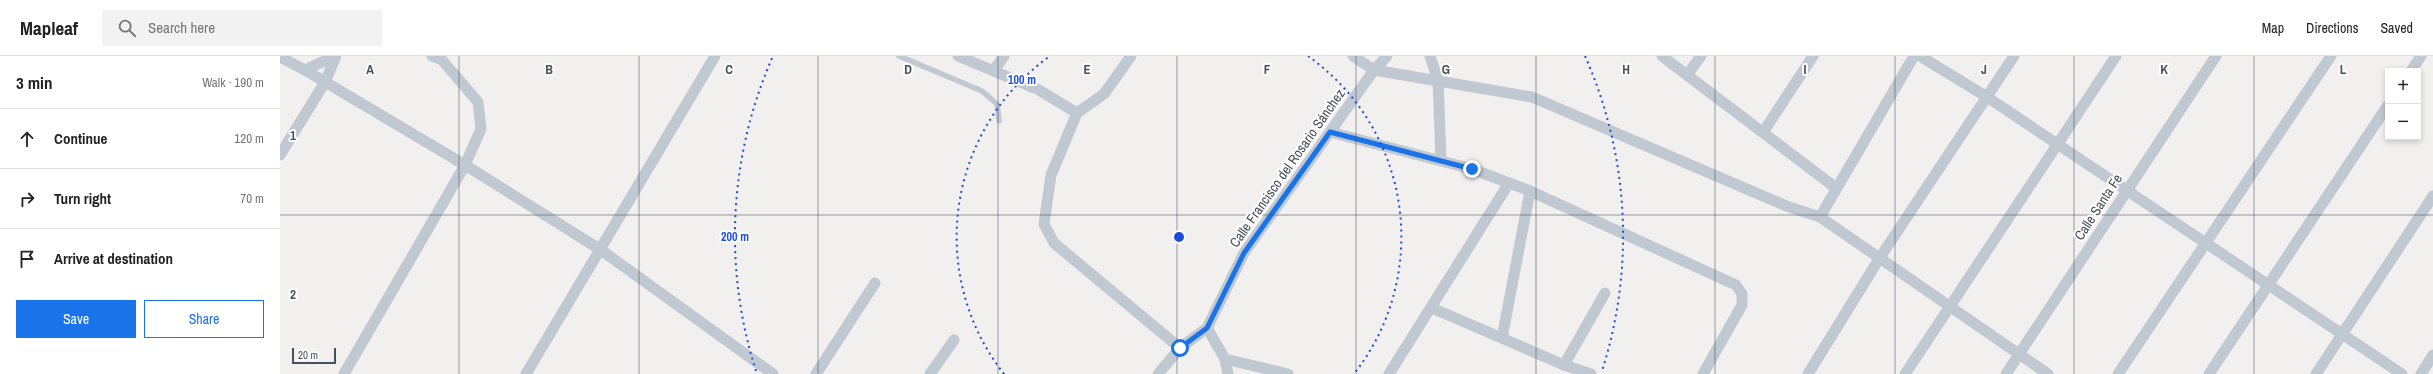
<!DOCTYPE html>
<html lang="en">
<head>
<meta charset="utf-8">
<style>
	body { margin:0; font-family:"Archivo Narrow",sans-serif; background:#f2f2f2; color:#222 }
	.controls { position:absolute; right:12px; top:12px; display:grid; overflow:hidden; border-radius:0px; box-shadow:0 2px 6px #0003 }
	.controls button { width:36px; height:36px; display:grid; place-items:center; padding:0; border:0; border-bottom:1px solid #e0e0e0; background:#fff; color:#222; font:20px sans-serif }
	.scale { position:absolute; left:12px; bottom:10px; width:44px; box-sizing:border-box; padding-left:4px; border:2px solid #47515d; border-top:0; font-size:11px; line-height:14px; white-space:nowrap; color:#47515d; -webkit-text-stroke:3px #fff; paint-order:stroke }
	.stop { position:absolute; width:12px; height:12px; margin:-9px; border:3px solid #1a73e8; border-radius:50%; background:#fff }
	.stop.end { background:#1a73e8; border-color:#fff; box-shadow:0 1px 4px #0008 }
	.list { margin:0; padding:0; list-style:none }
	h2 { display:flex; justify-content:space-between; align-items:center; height:52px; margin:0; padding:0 16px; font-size:17px }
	h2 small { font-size:13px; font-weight:400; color:#767676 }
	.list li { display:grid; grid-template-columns:26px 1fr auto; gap:12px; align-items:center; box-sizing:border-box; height:60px; padding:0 16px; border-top:1px solid #e0e0e0 }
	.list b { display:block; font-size:15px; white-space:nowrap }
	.list em { font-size:13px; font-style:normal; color:#767676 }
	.actions { display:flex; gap:8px; padding:12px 16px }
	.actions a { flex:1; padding:9px 0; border:1px solid #1a73e8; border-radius:0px; text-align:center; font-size:14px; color:#1a73e8 }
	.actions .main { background:#1a73e8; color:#fff }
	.icon { flex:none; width:22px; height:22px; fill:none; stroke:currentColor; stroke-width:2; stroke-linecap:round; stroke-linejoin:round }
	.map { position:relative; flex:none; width:2153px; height:318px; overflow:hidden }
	header { display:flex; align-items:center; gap:24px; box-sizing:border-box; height:56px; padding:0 20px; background:#fff; border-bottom:1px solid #e0e0e0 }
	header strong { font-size:19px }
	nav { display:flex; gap:22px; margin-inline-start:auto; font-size:14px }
	.search { width:280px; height:36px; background:#f2f2f2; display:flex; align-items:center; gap:10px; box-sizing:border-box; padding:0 14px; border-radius:0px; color:#767676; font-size:15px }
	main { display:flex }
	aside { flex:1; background:#fff }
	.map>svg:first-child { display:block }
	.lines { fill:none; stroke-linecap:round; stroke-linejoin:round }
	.lane { stroke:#c0c8d1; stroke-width:5.5 }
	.street { stroke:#c0c8d1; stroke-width:11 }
	.route { stroke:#1a73e8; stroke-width:5 }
	.grid { fill:none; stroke:#47515d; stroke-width:1; stroke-opacity:0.55 }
	.ring { fill:none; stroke:#1d4ed8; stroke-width:2; stroke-dasharray:2 4 }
	.labels { text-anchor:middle; stroke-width:4; stroke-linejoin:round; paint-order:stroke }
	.street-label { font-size:14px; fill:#47515d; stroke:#fff }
	.grid-label { font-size:13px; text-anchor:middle; font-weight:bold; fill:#47515d; stroke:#fff; stroke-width:4; stroke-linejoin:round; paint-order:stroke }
	.centre { fill:#1d4ed8; stroke:#fff; stroke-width:2 }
	.ring-label { font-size:12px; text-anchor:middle; font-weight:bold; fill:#1d4ed8; stroke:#fff; stroke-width:4; stroke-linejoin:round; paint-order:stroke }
</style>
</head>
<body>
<header>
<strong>Mapleaf</strong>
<div class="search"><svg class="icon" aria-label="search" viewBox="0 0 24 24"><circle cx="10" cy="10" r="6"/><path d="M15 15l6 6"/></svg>Search here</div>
<nav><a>Map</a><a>Directions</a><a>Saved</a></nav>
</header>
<main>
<aside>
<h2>3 min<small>Walk · 190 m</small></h2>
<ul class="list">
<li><svg class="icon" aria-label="ahead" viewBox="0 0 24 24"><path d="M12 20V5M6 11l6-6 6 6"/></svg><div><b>Continue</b></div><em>120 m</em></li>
<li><svg class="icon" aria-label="right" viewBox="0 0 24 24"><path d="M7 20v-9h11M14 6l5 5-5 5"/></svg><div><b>Turn right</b></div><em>70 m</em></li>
<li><svg class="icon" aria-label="arrive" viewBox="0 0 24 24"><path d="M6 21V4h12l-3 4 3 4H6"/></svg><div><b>Arrive at destination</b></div></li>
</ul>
<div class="actions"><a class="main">Save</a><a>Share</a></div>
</aside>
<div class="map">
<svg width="2153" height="318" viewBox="0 0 2153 318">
	<rect width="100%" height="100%" fill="#f2efef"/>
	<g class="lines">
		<path class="lane" d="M619,0l83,35 15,13 2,17"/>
		<g class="street">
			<path d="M678,0l81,34 38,23 -26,62 -7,49 10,19 126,105"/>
			<path d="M1073,0l21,14 158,27 257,110 31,10"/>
			<path d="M1150,0l8,24 3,80"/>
			<path d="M1382,0l174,132"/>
			<path d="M1634,0l-94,161 228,157"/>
			<path d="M1640,0l67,41 415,277"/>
			<path d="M0,1l25,13 160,95 136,85 172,124"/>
			<path d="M25,14l30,-14"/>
			<path d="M714,14l10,-14"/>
			<path d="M2131,15l10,-15"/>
			<path d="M1407,19l14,-19"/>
			<path d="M797,57l27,-19 27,-38"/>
			<path d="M1484,75l49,-75"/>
			<path d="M1050,76l142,37 58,22 206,94 6,9v11l-39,69"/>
			<path d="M0,99l45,-73 11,-26"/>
			<path d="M1152,252l132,57 27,9"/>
			<path d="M927,272l18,31 3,15"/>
			<path d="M1222,282l28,-147"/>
			<path d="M945,303l63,15"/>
			<path d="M1284,309l41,-72"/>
			<path d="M64,318l121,-209 16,-36 -3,-27 -36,-42 -10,-4"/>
			<path d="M246,318l189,-318"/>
			<path d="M536,318l59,-91"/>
			<path d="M650,318l24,-34"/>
			<path d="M878,318l22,-26 27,-20 37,-75 130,-183 13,-14"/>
			<path d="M1109,318l120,-191"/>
			<path d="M1528,318l71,-115 135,-203"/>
			<path d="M1625,318l211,-318"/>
			<path d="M1726,318l210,-318"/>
			<path d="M1838,318l213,-318"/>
			<path d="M1929,318l179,-269"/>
			<path d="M2036,318l117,-178"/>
			<path d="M2141,318l12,-19"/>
		</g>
	</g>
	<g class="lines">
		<path class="route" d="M900,292l27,-20 37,-75 86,-121 142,37"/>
	</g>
	<path class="grid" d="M179,0v318M359,0v318M538,0v318M718,0v318M897,0v318M1076,0v318M1256,0v318M1435,0v318M1615,0v318M1794,0v318M1974,0v318M0,159h2153"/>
	<g class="ring">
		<path d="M724 318A222 222 0 0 1 770 0M1028 0A222 222 0 0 1 1074 318"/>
		<path d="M476 315A444 444 0 0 1 493 0M1305 0A444 444 0 0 1 1322 315"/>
	</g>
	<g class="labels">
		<g class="street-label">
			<text transform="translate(1007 112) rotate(-55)" y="5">Calle Francisco del Rosario Sánchez</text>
			<text transform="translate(1818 151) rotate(-57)" y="5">Calle Santa Fe</text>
		</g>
	</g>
	<g class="grid-label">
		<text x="90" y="18">A</text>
		<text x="269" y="18">B</text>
		<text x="449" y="18">C</text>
		<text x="628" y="18">D</text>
		<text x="807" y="18">E</text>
		<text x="987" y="18">F</text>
		<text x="1166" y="18">G</text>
		<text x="1346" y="18">H</text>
		<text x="1525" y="18">I</text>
		<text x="1704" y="18">J</text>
		<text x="1884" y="18">K</text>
		<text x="2063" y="18">L</text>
		<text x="13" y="84">1</text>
		<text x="13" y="243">2</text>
	</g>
	<circle cx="899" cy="181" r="6" class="centre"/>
	<g class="ring-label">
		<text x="742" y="28">100 m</text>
		<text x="455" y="185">200 m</text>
	</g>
</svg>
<div class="controls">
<button>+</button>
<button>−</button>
</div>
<div class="scale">20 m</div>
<div class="stop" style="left:900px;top:292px"></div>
<div class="stop end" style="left:1192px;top:113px"></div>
</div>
</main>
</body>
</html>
